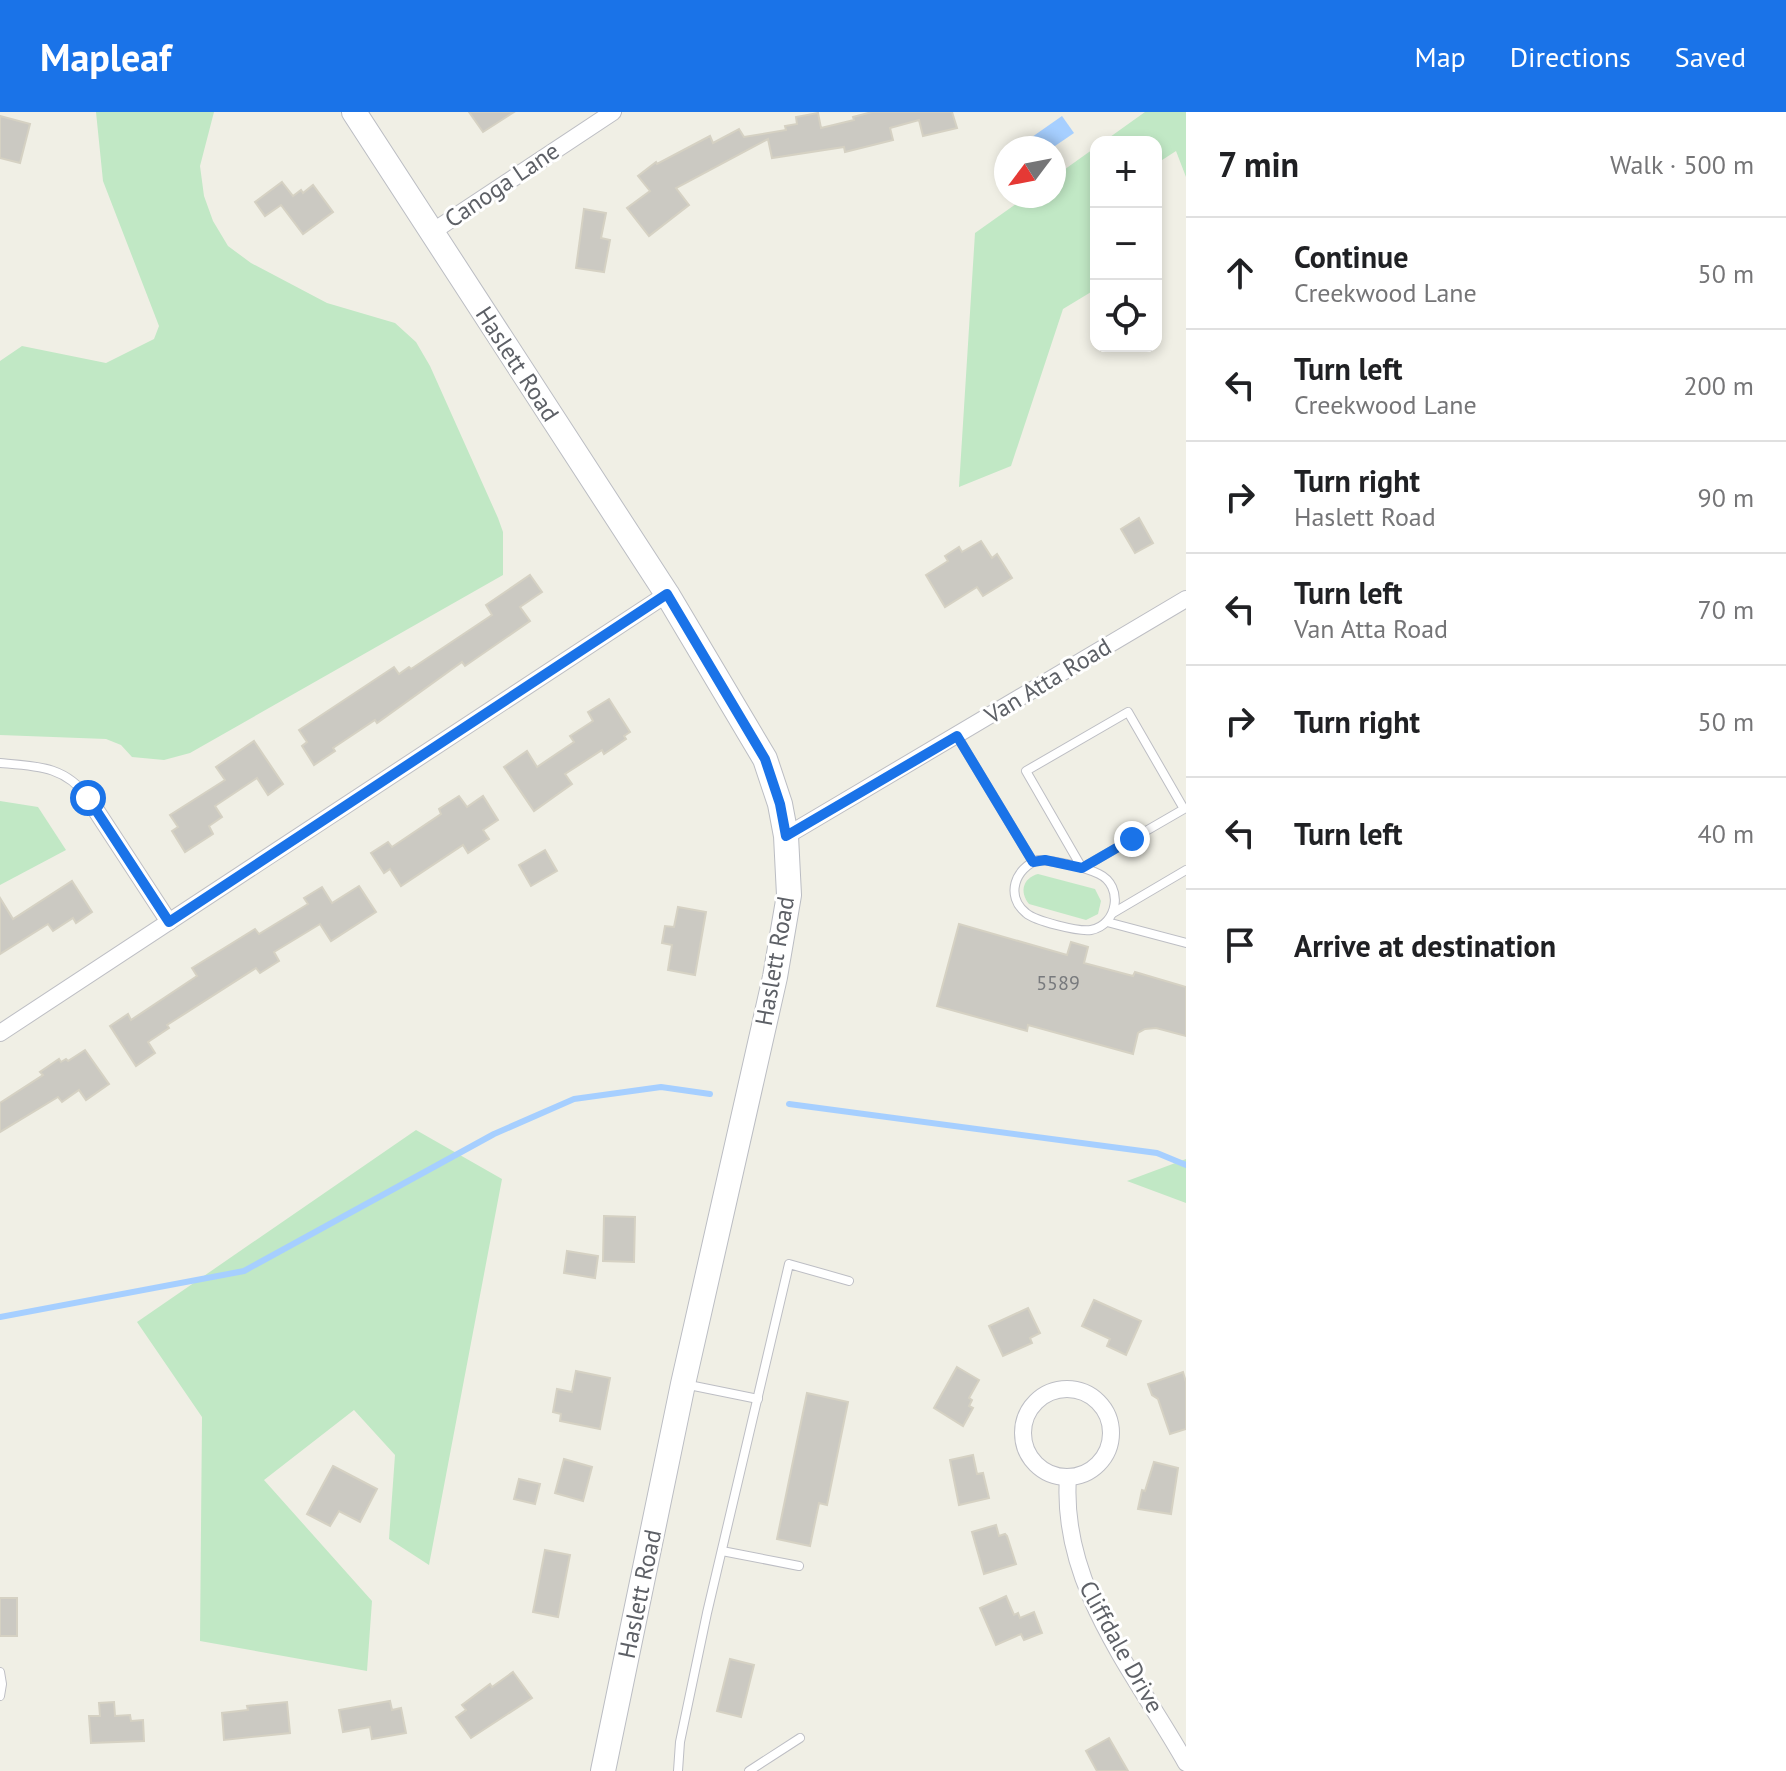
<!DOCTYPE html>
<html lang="en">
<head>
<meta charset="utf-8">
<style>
	body { margin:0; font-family:"PT Sans",sans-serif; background:#f6f6f6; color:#202124 }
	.controls { position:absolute; right:24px; top:24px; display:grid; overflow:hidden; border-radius:16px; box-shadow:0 4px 12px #0003 }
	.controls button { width:72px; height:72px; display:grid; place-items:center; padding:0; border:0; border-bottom:2px solid #e0e0e0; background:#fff; color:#202124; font:40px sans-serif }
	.compass { position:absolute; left:994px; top:24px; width:72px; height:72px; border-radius:50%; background:#fff; box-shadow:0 4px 12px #0003; rotate:238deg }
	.stop { position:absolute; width:24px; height:24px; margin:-18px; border:6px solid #1a73e8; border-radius:50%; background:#fff }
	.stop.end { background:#1a73e8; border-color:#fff; box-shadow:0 2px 8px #0008 }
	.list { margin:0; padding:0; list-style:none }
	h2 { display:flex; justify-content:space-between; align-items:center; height:104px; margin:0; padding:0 32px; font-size:34px }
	h2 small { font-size:26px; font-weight:400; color:#757577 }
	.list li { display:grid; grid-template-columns:52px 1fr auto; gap:24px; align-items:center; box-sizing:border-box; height:112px; padding:0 32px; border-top:2px solid #e0e0e0 }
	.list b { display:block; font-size:30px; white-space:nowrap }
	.list p { margin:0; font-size:26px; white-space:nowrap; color:#757577 }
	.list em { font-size:26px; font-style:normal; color:#757577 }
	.icon { flex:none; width:44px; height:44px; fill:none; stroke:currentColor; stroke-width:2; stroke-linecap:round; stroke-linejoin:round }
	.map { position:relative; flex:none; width:1186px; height:1659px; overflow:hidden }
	header { display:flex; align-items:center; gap:48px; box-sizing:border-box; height:112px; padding:0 40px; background:#1a73e8; color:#fff }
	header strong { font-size:38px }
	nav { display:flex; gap:44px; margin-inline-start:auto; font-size:28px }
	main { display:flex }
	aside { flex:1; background:#fff }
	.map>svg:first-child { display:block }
	.green { fill:#c1e8c5 }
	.water { fill:#a6cfff }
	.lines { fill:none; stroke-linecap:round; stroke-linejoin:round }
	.stream { stroke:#a6cfff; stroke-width:6 }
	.building { fill:#cbc9c2; stroke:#d5d1c3; stroke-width:2 }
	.lane-casing { stroke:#bdbec4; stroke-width:10 }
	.street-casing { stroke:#bdbec4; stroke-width:18 }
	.secondary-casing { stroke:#bbbdc3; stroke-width:26 }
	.lane { stroke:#fff; stroke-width:8 }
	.street { stroke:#fff; stroke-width:16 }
	.secondary { stroke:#fff; stroke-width:24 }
	.route { stroke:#1a73e8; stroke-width:10 }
	.labels { text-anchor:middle; stroke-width:6; stroke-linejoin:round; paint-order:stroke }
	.number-label { font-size:20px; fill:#787a7d }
	.street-label { font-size:24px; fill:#5d6066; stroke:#fff }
</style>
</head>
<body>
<header>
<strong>Mapleaf</strong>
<nav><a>Map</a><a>Directions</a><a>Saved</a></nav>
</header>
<main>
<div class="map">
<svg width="1186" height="1659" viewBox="0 0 1186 1659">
	<rect width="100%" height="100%" fill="#f0efe5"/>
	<g class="green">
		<path d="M96,0h118l-14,54 4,30 9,25 15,25 23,17 76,40 68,20 21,19 14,24 68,152 5,14v43l-313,178 -26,7 -32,-3 -11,-12 -15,-6 -106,-4v-374l22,-15 84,17 48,-24 5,-13 -56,-145z"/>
		<path d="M1145,0h41v65l-10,-26 -20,13v-22h-53z"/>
		<path d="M1096,35v142l-33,20 -52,157 -52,21 16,-254 52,-37h27v-19z"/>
		<path d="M0,689l38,6 28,43 -66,35z"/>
		<path d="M1038,762l57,15 6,12 -3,13 -12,6 -57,-16c-10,-12 -6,-26 9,-30z"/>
		<path d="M416,1018l86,49 -73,386 -40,-26 6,-84 -41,-45 -90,70 108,121 -5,70 -167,-30 2,-224 -65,-95z"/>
		<path d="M1186,1047v44l-59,-22z"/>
	</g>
	<path class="water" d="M1062,4l12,17 -22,15h-12l-8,-11z"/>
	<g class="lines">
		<g class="stream">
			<path d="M789,992l368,49 29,12"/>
			<path d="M0,1205l244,-46 250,-137 80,-35 87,-12 49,7"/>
		</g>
	</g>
	<g class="building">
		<path d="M469,0h45l-31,20z"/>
		<path d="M872,0h80l5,16 -34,8 -4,-16 -29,8 3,12 -48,12 -1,-5 -72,11 -4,-19 -92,49 13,17 -40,31 -22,-28 23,-17 -12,-15 18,-14 1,2 53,-28 3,7 26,-14 5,8 42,-7 -1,-4 12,-2 -1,-7 22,-4 3,15 33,-8 -1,-3z"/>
		<path d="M0,4l30,8 -10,39 -20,-5z"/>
		<path d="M282,70l11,14 8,-6 2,3 10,-8 20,27 -30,22 -22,-29 -16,11 -10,-14z"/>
		<path d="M584,97l22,4 -5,25 9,2 -6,32 -28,-4z"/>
		<path d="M1139,406l14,25 -18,10 -14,-24z"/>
		<path d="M981,429l11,17 5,-4 15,24 -29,18 -6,-9 -32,20 -19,-32 22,-14 -3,-5 14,-9 3,5z"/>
		<path d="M530,463l12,17 -22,15 10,14 -65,45 -3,-4 -85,61 -2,-3 -42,28 2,3 -21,14 -12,-19 5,-4 -8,-12 95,-63 5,7 10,-7 2,2 81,-54 -6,-10z"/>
		<path d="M609,587l21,33 -6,4 2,3 -22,15 -2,-4 -37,24 7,10 -38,27 -30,-44 23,-16 10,16 37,-25 -4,-6 23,-15 -5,-9z"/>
		<path d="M254,629l29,43 -15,11 -11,-17 -42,28 7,11 -13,9 4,8 -28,18 -13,-21 6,-4 -8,-12 55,-35 -9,-13z"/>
		<path d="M459,684l8,11 16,-11 15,24 -15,10 6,9 -21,14 -5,-8 -62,41 -11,-17 -6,4 -13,-20 17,-11 4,5 49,-33 -2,-5z"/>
		<path d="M545,738l12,21 -26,15 -12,-21z"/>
		<path d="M72,769l20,31 -16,11 -3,-5 -20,13 -5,-7 -48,30v-56l13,21z"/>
		<path d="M359,774l17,26 -45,29 -11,-17 -46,28 5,9 -19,12 -4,-5 -89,57 2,3 -21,14 7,11 -19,13 -26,-40 18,-12 3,6 66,-44 -5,-8 63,-39 4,5 49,-30 -4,-6 18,-11 10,16z"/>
		<path d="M678,795l28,5 -11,63 -27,-5 4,-25 -10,-2 3,-17 9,1z"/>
		<path d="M959,812l108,31 4,-13 17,5 -4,16 49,13 2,-4 51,15v49l-30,-8 -11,1 -7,4 -5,21 -105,-29 -1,6 -90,-25z"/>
		<path d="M85,938l24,34 -23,16 -7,-10 -17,12 -4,-5 -58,35v-29l43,-28 -3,-3 19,-13 2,3 5,-3 2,2z"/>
		<path d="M604,1104l31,1 -1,45 -31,-1z"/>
		<path d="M567,1139l31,5 -3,22 -31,-5z"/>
		<path d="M1094,1188l47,21 -15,34 -19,-9 3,-7 -28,-13z"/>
		<path d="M1028,1196l12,25 -10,5 2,5 -29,13 -14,-30z"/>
		<path d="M957,1255l22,13 -10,18 3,2 -3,6 4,2 -10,18 -29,-18z"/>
		<path d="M576,1259l34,7 -10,51 -40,-8 1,-7 -8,-2 4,-23 15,3z"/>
		<path d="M1183,1260l3,10v47l-16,5 -12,-35 -6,-4 -4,-11z"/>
		<path d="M807,1281l41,9 -21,103 -8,-2 -9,43 -33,-7z"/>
		<path d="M973,1343l4,19 6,-1 6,25 -30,7 -9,-45z"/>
		<path d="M564,1347l28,8 -9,34 -28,-8z"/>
		<path d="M1154,1350l24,6 -7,46 -33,-5 4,-19 3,1z"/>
		<path d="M333,1354l44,23 -17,33 -21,-11 -9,15 -23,-12z"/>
		<path d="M519,1367l21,5 -5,20 -21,-5z"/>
		<path d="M996,1413l3,11 6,-2 2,2 9,28 -32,10 -12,-42z"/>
		<path d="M545,1438l25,5 -12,62 -25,-5z"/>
		<path d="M1006,1484l8,19 4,-2 2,5 14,-6 8,21 -18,7 -3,-6 -25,11 -16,-37z"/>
		<rect x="0" y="1486" width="17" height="38"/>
		<path d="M730,1547l24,6 -13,52 -24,-6z"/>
		<path d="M513,1560l19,26 -61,40 -15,-21 10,-7 -4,-5 28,-21 2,3z"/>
		<path d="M390,1589l2,9 9,-2 5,25 -34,6 -2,-12 -27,5 -4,-22z"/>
		<path d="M114,1590l1,14 15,-1 1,6 12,-1 1,21 -53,2 -2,-27h11l-1,-13z"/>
		<path d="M287,1590l3,31 -66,7 -2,-27 26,-3 -1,-4z"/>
		<path d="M1109,1626l19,33h-31l-11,-20z"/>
	</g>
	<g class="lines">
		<defs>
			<g id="lane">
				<path d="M1128,600l56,97 -102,59 -56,-97z"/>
				<path d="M957,624l76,126"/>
				<path d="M0,651c36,3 66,3 88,35"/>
				<path d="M1038,748c19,1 44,6 61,14 25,12 19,51 -8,56 -12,2 -56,-9 -65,-17 -21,-17 -11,-45 12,-53z"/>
				<path d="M1113,801l73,-43"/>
				<path d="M1107,810l79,21"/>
				<path d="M684,1272l74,15"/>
				<path d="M722,1439l77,15"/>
				<path d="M0,1560l2,12 -2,12"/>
				<path d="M678,1659l2,-29 27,-129 82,-349 60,17"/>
				<path d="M749,1659l51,-33"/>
			</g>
			<g id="street">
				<path d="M432,120l181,-120"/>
				<path d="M88,686l81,124"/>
				<path d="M786,724l400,-237"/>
				<path d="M0,921l667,-439"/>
				<circle cx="1067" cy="1321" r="44"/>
				<path d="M1068,1365c-8,109 68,197 118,286"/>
			</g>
			<path id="secondary" d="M354,0l313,482 98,165 15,45 6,32 3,59 -14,82 -92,407 -80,387"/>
		</defs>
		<use href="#lane" class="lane-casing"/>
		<use href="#street" class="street-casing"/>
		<use href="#secondary" class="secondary-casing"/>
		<use href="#lane" class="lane"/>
		<use href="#street" class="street"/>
		<use href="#secondary" class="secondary"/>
	</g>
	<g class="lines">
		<path class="route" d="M88,686l81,124 498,-328 98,165 15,45 6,32 171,-100 76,126 12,-2 37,8 50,-29"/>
	</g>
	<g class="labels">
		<g class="number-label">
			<text x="1058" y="878">5589</text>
		</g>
		<g class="street-label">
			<text transform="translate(502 73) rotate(-34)" y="8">Canoga Lane</text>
			<text transform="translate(517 252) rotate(57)" y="8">Haslett Road</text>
			<text transform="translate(1048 569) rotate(-31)" y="8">Van Atta Road</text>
			<text transform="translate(775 849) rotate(-80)" y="8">Haslett Road</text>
			<text transform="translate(640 1482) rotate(-78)" y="8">Haslett Road</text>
			<text transform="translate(1121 1535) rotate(61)" y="8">Cliffdale Drive</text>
		</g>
	</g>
</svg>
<div class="controls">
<button>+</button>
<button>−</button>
<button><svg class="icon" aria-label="locate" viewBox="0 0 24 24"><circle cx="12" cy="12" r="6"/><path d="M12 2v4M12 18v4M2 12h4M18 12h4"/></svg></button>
</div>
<svg class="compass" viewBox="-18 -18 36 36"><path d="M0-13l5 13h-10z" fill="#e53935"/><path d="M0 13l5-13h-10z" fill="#757577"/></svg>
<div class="stop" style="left:88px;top:686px"></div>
<div class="stop end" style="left:1132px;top:727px"></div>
</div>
<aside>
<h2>7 min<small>Walk · 500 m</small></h2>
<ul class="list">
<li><svg class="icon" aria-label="ahead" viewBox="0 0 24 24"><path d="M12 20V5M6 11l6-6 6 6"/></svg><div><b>Continue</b><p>Creekwood Lane</p></div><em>50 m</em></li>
<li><svg class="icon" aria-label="left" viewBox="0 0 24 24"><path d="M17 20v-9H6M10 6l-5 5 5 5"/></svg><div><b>Turn left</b><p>Creekwood Lane</p></div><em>200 m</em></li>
<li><svg class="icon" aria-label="right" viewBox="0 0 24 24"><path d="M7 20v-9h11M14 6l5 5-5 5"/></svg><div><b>Turn right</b><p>Haslett Road</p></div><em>90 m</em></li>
<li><svg class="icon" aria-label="left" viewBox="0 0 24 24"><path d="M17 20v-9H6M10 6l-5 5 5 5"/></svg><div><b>Turn left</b><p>Van Atta Road</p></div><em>70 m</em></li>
<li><svg class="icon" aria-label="right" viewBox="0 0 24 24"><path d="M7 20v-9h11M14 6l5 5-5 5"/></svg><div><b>Turn right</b></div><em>50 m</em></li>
<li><svg class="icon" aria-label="left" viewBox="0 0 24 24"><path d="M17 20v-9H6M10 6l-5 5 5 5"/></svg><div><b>Turn left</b></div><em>40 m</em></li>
<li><svg class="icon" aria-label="arrive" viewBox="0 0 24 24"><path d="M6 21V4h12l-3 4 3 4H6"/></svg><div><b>Arrive at destination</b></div></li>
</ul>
</aside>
</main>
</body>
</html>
